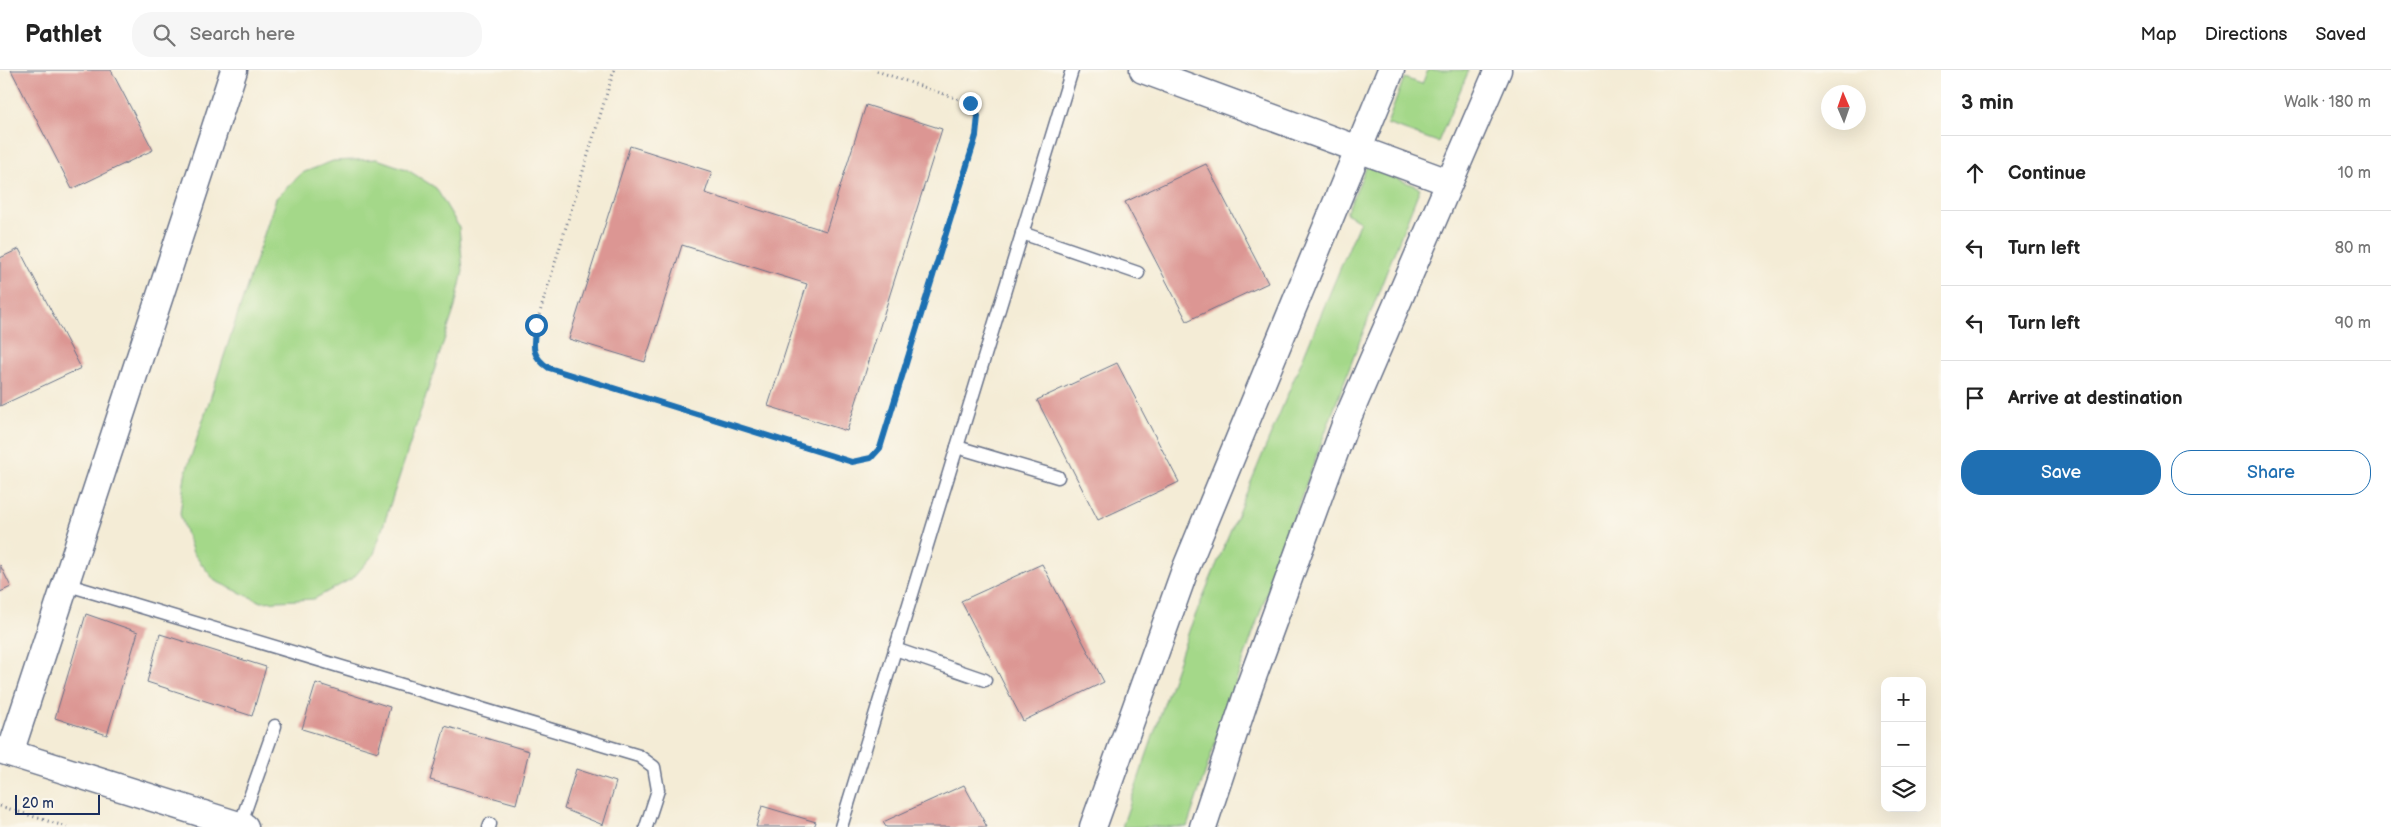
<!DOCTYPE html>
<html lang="en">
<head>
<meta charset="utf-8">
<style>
	body { margin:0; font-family:"Balsamiq Sans",sans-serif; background:#f6f6f6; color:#222 }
	.controls { position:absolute; right:15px; bottom:15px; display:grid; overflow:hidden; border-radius:10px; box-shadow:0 5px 20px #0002 }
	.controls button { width:45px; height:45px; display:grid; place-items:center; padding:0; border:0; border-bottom:1px solid #e0e0e0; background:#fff; color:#222; font:25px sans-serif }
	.compass { position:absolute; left:1821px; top:15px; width:45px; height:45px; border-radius:50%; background:#fff; box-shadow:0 5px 20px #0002; rotate:358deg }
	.scale { position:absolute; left:15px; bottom:12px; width:85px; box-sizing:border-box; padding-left:5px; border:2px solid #1b2f5e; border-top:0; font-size:14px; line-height:18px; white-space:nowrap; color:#1b2f5e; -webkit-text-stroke:4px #fbf7ec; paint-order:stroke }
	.stop { position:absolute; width:15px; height:15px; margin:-11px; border:4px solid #1f6fb2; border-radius:50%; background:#fff }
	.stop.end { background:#1f6fb2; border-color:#fff; box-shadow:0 1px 5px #0008 }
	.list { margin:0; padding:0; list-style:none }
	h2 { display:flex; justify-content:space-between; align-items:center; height:65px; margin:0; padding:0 20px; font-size:21px }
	h2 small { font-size:16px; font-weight:400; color:#767676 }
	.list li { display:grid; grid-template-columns:32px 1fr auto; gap:15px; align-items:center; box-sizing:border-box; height:75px; padding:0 20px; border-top:1px solid #e0e0e0 }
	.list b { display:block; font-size:19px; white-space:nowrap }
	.list em { font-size:16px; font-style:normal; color:#767676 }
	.actions { display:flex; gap:10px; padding:15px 20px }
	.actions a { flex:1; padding:11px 0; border:1px solid #1f6fb2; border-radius:20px; text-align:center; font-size:18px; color:#1f6fb2 }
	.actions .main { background:#1f6fb2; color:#fff }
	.icon { flex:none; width:28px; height:28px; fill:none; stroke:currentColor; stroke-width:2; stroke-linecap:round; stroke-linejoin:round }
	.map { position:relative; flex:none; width:1941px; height:757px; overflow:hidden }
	header { display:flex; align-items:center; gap:30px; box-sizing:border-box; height:70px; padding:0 25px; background:#fff; border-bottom:1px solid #e0e0e0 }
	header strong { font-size:24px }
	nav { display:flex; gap:28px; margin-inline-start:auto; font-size:18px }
	.search { width:350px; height:45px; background:#f6f6f6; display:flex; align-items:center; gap:12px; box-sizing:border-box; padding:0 18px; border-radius:20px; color:#767676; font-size:19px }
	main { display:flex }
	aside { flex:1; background:#fff }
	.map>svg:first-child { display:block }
	.green { fill:#a4d889; stroke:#608474 }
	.building { fill:#dc9693 }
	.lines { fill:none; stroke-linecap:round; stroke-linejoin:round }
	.service-casing { stroke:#677188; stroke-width:15 }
	.minor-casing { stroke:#677188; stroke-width:29 }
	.path { stroke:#677188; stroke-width:3; stroke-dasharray:1 4; stroke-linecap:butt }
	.service { stroke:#fff; stroke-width:12 }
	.minor { stroke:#fff; stroke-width:26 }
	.route { stroke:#1f6fb2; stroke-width:6 }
</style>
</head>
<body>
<header>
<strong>Pathlet</strong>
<div class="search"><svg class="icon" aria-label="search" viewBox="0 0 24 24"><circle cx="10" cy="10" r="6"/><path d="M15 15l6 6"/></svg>Search here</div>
<nav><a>Map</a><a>Directions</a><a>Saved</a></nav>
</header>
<main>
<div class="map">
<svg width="1941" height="757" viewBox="0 0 1941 757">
	<rect width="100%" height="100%" fill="#fbf7ec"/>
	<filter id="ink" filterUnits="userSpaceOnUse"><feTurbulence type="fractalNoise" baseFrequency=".02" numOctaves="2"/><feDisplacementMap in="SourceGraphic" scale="10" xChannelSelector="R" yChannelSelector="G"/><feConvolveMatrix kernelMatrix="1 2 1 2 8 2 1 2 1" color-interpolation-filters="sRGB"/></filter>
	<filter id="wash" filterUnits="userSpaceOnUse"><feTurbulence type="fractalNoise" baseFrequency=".0096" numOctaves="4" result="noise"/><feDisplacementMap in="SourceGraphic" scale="20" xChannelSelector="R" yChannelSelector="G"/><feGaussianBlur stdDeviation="1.12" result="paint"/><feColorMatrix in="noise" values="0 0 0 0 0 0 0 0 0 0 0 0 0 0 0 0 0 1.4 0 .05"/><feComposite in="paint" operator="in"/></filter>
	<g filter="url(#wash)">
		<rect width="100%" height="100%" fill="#f4ecd6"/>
		<g class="green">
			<path d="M1428,0h41l-31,72 -51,-18 17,-46 18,6z"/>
			<path d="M377,89l29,10 30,19 23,39 4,44 -8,36 -81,247 -21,24 -39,21 -53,3 -46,-21 -22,-28 -13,-39 5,-39 91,-277 26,-25 31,-12z"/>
			<path d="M1367,96l53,22c-85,210 -162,424 -233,639h-65l68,-199 170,-407 -14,-8z"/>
		</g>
		<g id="blocks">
			<g class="building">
				<path d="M11,0h100l42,80 -81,39z"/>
				<path d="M866,35l76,24 -95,302 -79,-25 39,-122 -125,-39 -37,117 -76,-23 61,-193 82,26 -7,21 121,38z"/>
				<path d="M1206,94l62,119 -81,38 -62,-119z"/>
				<path d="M19,179l62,119 -81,38v-148z"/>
				<path d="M1117,293l62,119 -81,38 -61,-120z"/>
				<path d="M1042,494l62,118 -81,39 -62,-120z"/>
				<path d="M0,495l11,22 -11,5z"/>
				<path d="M86,544l52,18 -31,103 -52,-17z"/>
				<path d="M160,564l106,33 -14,49 -105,-34z"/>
				<path d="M316,613l74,24 -12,45 -76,-23z"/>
				<path d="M445,656l84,25 -13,53 -86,-24z"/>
				<path d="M576,699l40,13 -13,43 -39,-16z"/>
				<path d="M964,715l23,42h-101l-3,-5z"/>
				<path d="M762,736l54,16 -2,5h-58z"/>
			</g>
		</g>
	</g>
	<g filter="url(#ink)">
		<use href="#blocks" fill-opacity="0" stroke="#677188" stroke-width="1"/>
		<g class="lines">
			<defs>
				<g id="service">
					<path d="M1022,163l116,40"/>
					<path d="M957,377l101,30"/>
					<path d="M65,514l574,172 15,11 4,23 -12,37"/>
					<path d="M895,579l90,31"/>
					<path d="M240,755l35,-99"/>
					<path d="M489,757l1,-3"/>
					<path d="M841,757l231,-757"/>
				</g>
				<g id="minor">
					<path d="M1143,0l305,112"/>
					<path d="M0,680l245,77"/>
					<path d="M10,683l224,-683"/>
					<path d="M1093,757l92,-257 206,-500"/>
					<path d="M1203,757l47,-142 96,-263 152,-352"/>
				</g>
			</defs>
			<use href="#service" class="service-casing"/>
			<use href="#minor" class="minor-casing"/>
			<g class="path">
				<path d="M614,0l-78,255c-3,21 -6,30 13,43l303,94 19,-4 9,-10 95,-313 3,-19 -8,-13 -96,-33"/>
				<path d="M0,736l67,21"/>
			</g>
			<use href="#service" class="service"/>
			<use href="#minor" class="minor"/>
		</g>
	</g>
	<g class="lines" filter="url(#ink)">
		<path class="route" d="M536,255c-3,21 -6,30 13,43l303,94 19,-4 9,-10 96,-312 2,-20 -8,-13"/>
	</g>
</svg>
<div class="controls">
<button>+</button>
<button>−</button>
<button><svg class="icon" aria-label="layers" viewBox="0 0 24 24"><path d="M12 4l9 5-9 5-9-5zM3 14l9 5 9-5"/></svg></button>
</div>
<svg class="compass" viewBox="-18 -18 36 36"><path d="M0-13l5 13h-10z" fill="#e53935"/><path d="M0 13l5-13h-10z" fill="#767676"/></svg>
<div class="scale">20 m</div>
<div class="stop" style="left:536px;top:255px"></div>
<div class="stop end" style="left:970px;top:33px"></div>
</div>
<aside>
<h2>3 min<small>Walk · 180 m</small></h2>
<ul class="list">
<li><svg class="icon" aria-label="ahead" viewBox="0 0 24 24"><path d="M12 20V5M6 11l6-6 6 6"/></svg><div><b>Continue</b></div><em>10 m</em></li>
<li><svg class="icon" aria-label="left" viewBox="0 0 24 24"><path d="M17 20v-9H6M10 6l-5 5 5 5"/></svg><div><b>Turn left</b></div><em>80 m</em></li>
<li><svg class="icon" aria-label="left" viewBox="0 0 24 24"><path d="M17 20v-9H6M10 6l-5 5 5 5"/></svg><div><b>Turn left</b></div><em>90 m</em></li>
<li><svg class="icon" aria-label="arrive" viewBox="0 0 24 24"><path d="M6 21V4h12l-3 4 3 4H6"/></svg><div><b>Arrive at destination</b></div></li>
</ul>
<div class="actions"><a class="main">Save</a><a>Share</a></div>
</aside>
</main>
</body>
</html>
